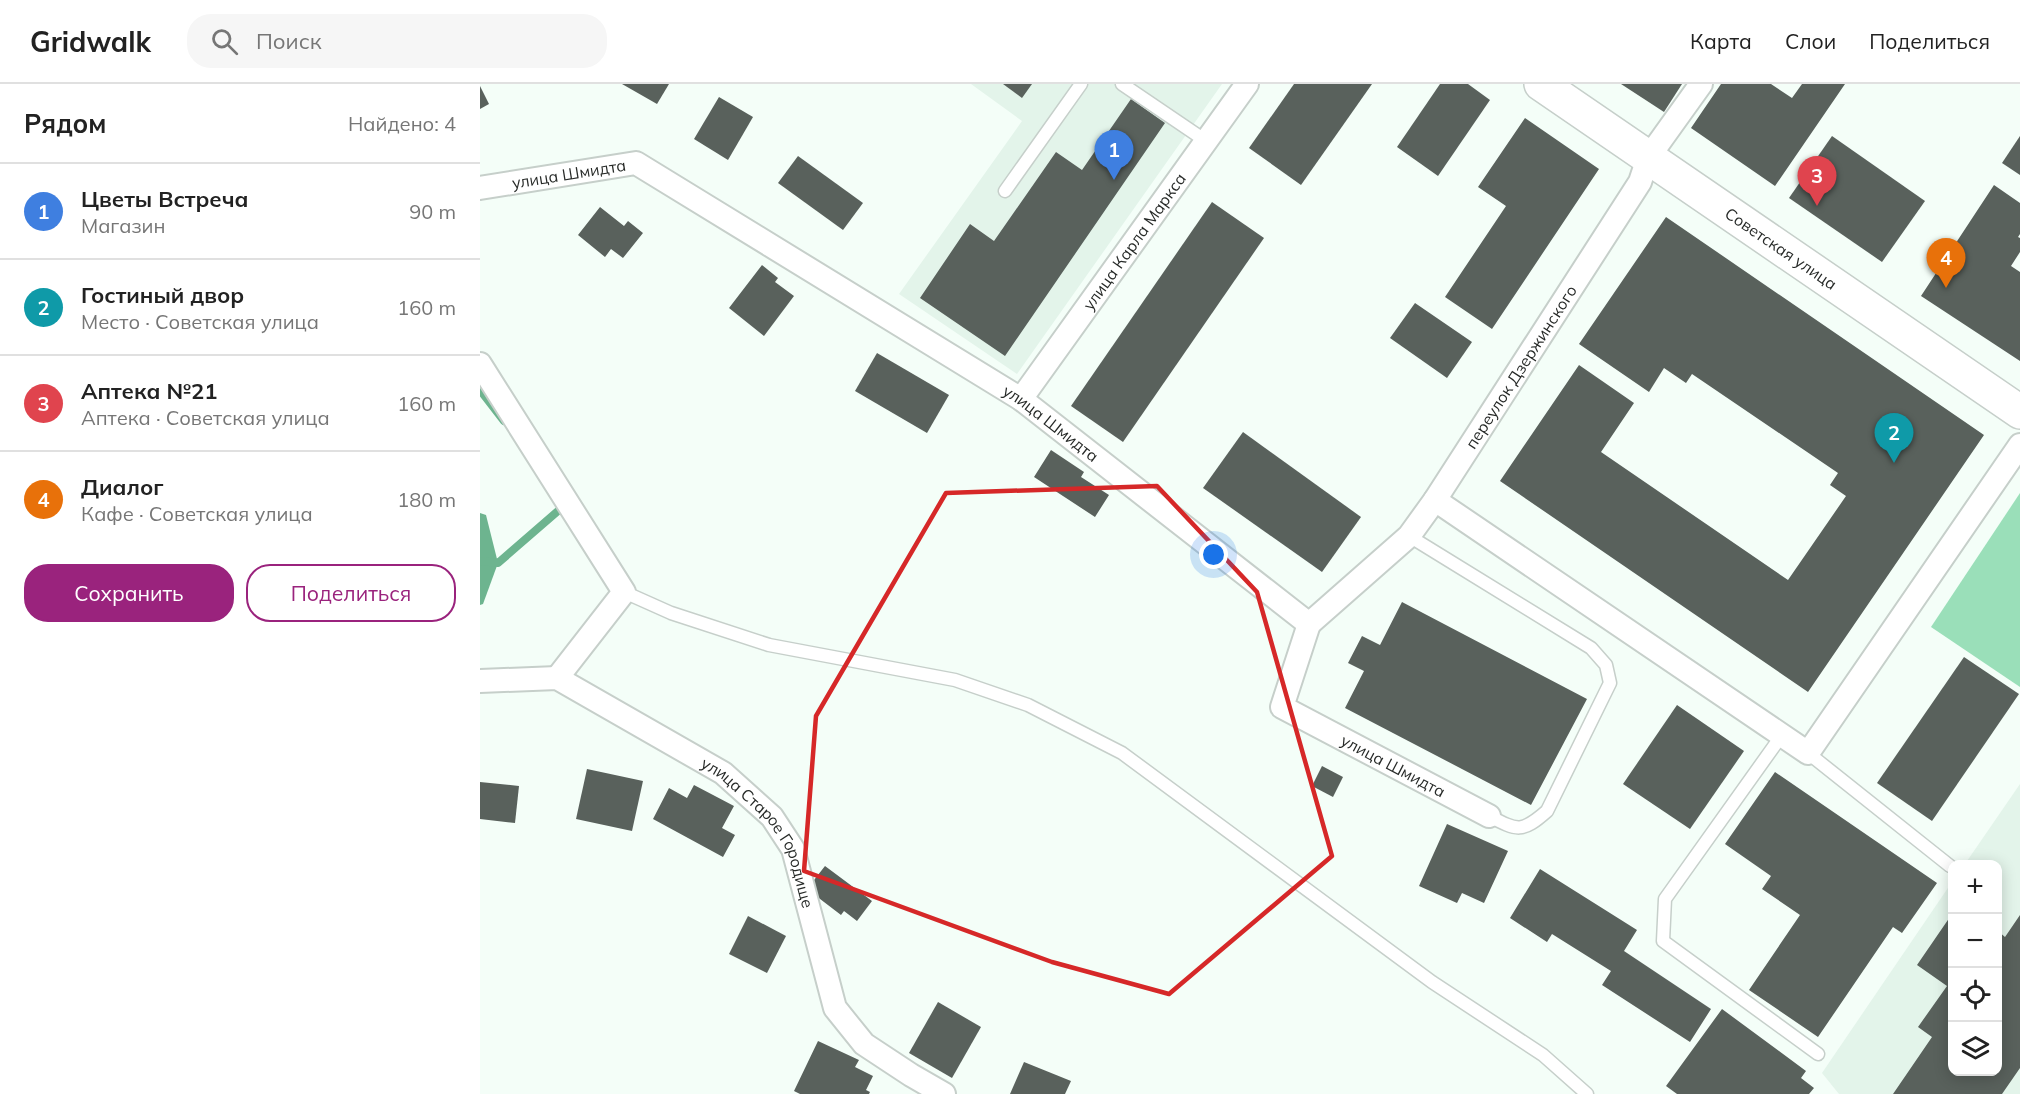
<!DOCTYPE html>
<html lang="ru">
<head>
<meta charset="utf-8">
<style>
	body { margin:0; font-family:Mulish,sans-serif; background:#f6f6f6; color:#222 }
	.controls { position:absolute; right:18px; bottom:18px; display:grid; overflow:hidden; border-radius:12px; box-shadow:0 3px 15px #0003 }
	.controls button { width:54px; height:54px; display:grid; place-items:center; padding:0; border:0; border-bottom:2px solid #e0e0e0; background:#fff; color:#222; font:30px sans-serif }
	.you { position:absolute; left:734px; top:471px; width:21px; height:21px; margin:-15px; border:4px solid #fff; border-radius:50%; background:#1a73e8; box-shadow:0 0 0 9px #1a73e833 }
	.badge { display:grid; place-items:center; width:39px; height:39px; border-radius:50%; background:#9a237d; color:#fff; font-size:20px; font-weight:700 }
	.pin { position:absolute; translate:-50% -50px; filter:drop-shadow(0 2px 3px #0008) }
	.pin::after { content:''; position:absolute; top:32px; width:21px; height:18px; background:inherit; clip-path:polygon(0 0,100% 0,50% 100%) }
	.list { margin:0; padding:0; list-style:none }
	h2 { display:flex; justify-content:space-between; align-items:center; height:78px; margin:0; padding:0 24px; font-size:26px }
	h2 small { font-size:20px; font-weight:400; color:#767676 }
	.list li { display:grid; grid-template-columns:39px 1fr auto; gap:18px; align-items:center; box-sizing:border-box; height:96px; padding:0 24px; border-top:2px solid #e0e0e0 }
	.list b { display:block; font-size:22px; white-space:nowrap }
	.list p { margin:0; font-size:20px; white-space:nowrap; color:#767676 }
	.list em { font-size:20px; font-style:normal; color:#767676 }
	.actions { display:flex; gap:12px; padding:18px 24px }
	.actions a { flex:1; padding:14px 0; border:2px solid #9a237d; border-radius:24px; text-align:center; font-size:21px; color:#9a237d }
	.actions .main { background:#9a237d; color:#fff }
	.icon { flex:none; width:33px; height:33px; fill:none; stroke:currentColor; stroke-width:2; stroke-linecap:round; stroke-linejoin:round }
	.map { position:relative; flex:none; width:1540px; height:1010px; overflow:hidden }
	header { display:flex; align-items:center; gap:36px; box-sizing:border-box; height:84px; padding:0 30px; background:#fff; border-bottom:2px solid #e0e0e0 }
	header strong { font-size:28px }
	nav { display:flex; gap:33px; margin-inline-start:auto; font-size:21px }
	.search { width:420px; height:54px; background:#f6f6f6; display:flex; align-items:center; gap:15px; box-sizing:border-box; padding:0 21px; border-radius:24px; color:#767676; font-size:22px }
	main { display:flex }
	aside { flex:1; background:#fff }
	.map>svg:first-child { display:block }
	.built { fill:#e3f4ea }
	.green { fill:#9adfb9 }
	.water { fill:#6db48f }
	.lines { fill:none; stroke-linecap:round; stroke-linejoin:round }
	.stream { stroke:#6db48f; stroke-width:8 }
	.building { fill:#59615c }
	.lane-casing { stroke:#c6cfca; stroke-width:15 }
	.street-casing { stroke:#c6cfca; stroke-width:26 }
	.primary-casing { stroke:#c6cfca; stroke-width:36 }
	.lane { stroke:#fff; stroke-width:12 }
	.street { stroke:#fff; stroke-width:22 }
	.primary { stroke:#fff; stroke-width:33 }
	.marked { fill:none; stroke:#d62828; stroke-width:4.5; stroke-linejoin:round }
	.labels { text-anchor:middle; stroke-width:6; stroke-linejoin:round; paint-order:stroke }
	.street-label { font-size:16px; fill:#272a28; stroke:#fff }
</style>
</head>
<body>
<header>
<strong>Gridwalk</strong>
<div class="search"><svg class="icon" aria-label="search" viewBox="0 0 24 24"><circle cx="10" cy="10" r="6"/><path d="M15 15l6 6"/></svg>Поиск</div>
<nav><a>Карта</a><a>Слои</a><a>Поделиться</a></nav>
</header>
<main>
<aside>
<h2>Рядом<small>Найдено: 4</small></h2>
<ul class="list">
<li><span class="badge" style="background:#3f7fe0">1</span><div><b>Цветы Встреча</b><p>Магазин</p></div><em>90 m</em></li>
<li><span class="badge" style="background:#0f9aa8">2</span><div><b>Гостиный двор</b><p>Место · Советская улица</p></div><em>160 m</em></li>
<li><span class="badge" style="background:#e0444e">3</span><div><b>Аптека №21</b><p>Аптека · Советская улица</p></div><em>160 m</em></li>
<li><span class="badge" style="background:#e8710a">4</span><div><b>Диалог</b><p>Кафе · Советская улица</p></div><em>180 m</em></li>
</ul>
<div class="actions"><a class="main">Сохранить</a><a>Поделиться</a></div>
</aside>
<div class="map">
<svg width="1540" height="1010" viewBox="0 0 1540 1010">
	<rect width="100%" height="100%" fill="#f4fef8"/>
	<g class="built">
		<path d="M491,0h251l-205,290 -118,-80 123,-173z"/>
		<path d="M1540,700v310h-181l-17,-21 130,-191v190h46v-208h-33z"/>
	</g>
	<path class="green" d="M1540,409v194l-89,-60z"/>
	<path class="water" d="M0,429l6,2 12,48 -15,41 -3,1z"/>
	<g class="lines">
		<g class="stream">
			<path d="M0,306l24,31"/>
			<path d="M0,477l18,2 68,-59"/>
		</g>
	</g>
	<g class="building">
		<path d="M142,0h47l-12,20z"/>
		<path d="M523,0h29l-10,14z"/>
		<path d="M814,0h78l-71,101 -52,-37z"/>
		<path d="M960,0h28l22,16 -52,76 -41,-29z"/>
		<path d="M1141,0h61l-18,28z"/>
		<path d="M1241,0h50l21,14 10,-14h43l-70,102 -84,-58z"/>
		<path d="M0,2l9,18 -9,5z"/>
		<path d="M239,13l34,20 -25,43 -34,-21z"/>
		<path d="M651,15l34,24 -160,233 -85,-58 50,-74 24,17 62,-89 26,18z"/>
		<path d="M1045,34l74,51 -107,160 -47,-32 61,-91 -28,-19z"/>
		<path d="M1352,52l93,65 -43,61 -93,-64z"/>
		<path d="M1540,52v39l-18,-12z"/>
		<path d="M318,72l65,47 -20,27 -65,-47z"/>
		<path d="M1514,101l26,18v31l-2,3 2,1v14l-9,14 9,6v89l-99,-65z"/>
		<path d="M732,118l52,36 -141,204 -52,-36z"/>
		<path d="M120,123l24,19 4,-5 15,12 -20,25 -12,-9 -6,8 -27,-22z"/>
		<path d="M1186,133l318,218 -176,257 -308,-211 79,-116 55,38 -33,49 187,128 58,-84 -16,-11 8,-12 -146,-99 -6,9 -22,-15 -15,24 -70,-48z"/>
		<path d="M282,181l16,13 -3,4 19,14 -30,40 -35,-28z"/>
		<path d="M935,219l57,39 -25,36 -57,-40z"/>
		<path d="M397,269l72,42 -22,38 -72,-42z"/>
		<path d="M763,348l118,85 -39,55 -119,-84z"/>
		<path d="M571,366l33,22 -3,5 28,18 -14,22 -61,-40z"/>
		<path d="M922,518l185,97 -56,106 -186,-97 19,-37 -16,-8 14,-27 18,9z"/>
		<path d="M1484,573l55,37 -87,127 -55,-38z"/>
		<path d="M1197,621l67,46 -54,78 -67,-45z"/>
		<path d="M842,682l21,11 -10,20 -21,-11z"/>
		<path d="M107,685l56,12 -11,50 -56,-12z"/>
		<path d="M1295,688l162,111 -35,50 -9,-6 -75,110 -69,-47 51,-75 -38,-26 9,-13 -46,-32z"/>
		<path d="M0,698l39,4 -4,37 -35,-4z"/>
		<path d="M214,701l40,21 -12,22 13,7 -12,22 -70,-38 16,-31 18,10z"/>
		<path d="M967,740l61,27 -24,52 -22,-10 -5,10 -38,-17z"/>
		<path d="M345,782l47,35 -15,20 -13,-10 -3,4 -34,-26z"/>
		<path d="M1060,785l97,61 -13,21 87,58 -21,33 -88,-57 9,-14 -59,-37 -5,8 -37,-24z"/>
		<path d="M1472,830v158h46v-141l7,6 15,-22v153l-18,26h-109l39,-57 -14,-10 29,-41 -30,-21z"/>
		<path d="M268,832l38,20 -19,37 -38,-19z"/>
		<path d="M458,918l43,25 -29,51 -43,-25z"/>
		<path d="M1242,925l84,62 -5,7 13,10 -5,6h-132l-11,-8z"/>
		<path d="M338,957l41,19 -4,7 18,9 -7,14 4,2 -1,2h-69l-6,-3z"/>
		<path d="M544,978l47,19 -6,13h-55z"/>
	</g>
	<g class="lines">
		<defs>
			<g id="lane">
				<path d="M642,0l84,57"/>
				<path d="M525,107l76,-107"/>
				<path d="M929,452l182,112 15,17 4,18 -63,128c-25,22 -29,20 -58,5"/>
				<path d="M144,508l47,21 98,32 186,35 73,25 94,48 310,229 111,73 44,39"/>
				<path d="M1302,651l-117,164 -2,42 155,113"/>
				<path d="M1328,669l142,113"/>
			</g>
			<g id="street">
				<path id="s1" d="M0,104l156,-25 385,236 288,225"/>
				<path d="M0,280l144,228 -67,86"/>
				<path id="s2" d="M541,315l226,-315"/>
				<path d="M955,416l373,253 212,-308"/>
				<path id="s3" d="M829,540l100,-88 26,-36 205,-318 8,-24 53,-74"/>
				<path id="s4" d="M829,540l-27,83 207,109"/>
				<path id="s5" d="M0,597l77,-3 166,95 49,44 21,32 42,159 29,36 47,31 33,19"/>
			</g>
			<g id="primary">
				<path id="s6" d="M1061,0l479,328"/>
			</g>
		</defs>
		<use href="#lane" class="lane-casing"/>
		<use href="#street" class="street-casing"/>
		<use href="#primary" class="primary-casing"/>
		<use href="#lane" class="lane"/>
		<use href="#street" class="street"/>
		<use href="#primary" class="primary"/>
	</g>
	<path class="marked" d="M677,402l100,106 75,264 -163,138 -117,-32 -248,-91 12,-155 130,-223z"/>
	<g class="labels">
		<g class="street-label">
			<text dy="6" stroke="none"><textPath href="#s1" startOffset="90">улица Шмидта</textPath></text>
			<text dy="6" stroke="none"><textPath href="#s2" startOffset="194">улица Карла Маркса</textPath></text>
			<text dy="6" stroke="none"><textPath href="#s6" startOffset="291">Советская улица</textPath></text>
			<text dy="6" stroke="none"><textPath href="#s3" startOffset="336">переулок Дзержинского</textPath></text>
			<text dy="6" stroke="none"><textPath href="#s1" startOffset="648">улица Шмидта</textPath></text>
			<text dy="6" stroke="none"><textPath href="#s4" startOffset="213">улица Шмидта</textPath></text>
			<text dy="6" stroke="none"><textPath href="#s5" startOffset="339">улица Старое Городище</textPath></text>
		</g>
	</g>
</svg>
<div class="controls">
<button>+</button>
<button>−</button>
<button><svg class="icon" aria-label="locate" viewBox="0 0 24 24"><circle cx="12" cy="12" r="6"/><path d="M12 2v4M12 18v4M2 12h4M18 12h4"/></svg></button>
<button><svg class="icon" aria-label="layers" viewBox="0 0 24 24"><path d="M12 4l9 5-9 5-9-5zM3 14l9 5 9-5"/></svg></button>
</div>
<div class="you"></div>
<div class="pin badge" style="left:634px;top:96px;background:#3f7fe0">1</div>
<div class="pin badge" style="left:1414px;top:379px;background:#0f9aa8">2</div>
<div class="pin badge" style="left:1337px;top:122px;background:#e0444e">3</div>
<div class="pin badge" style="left:1466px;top:204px;background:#e8710a">4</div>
</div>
</main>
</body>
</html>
